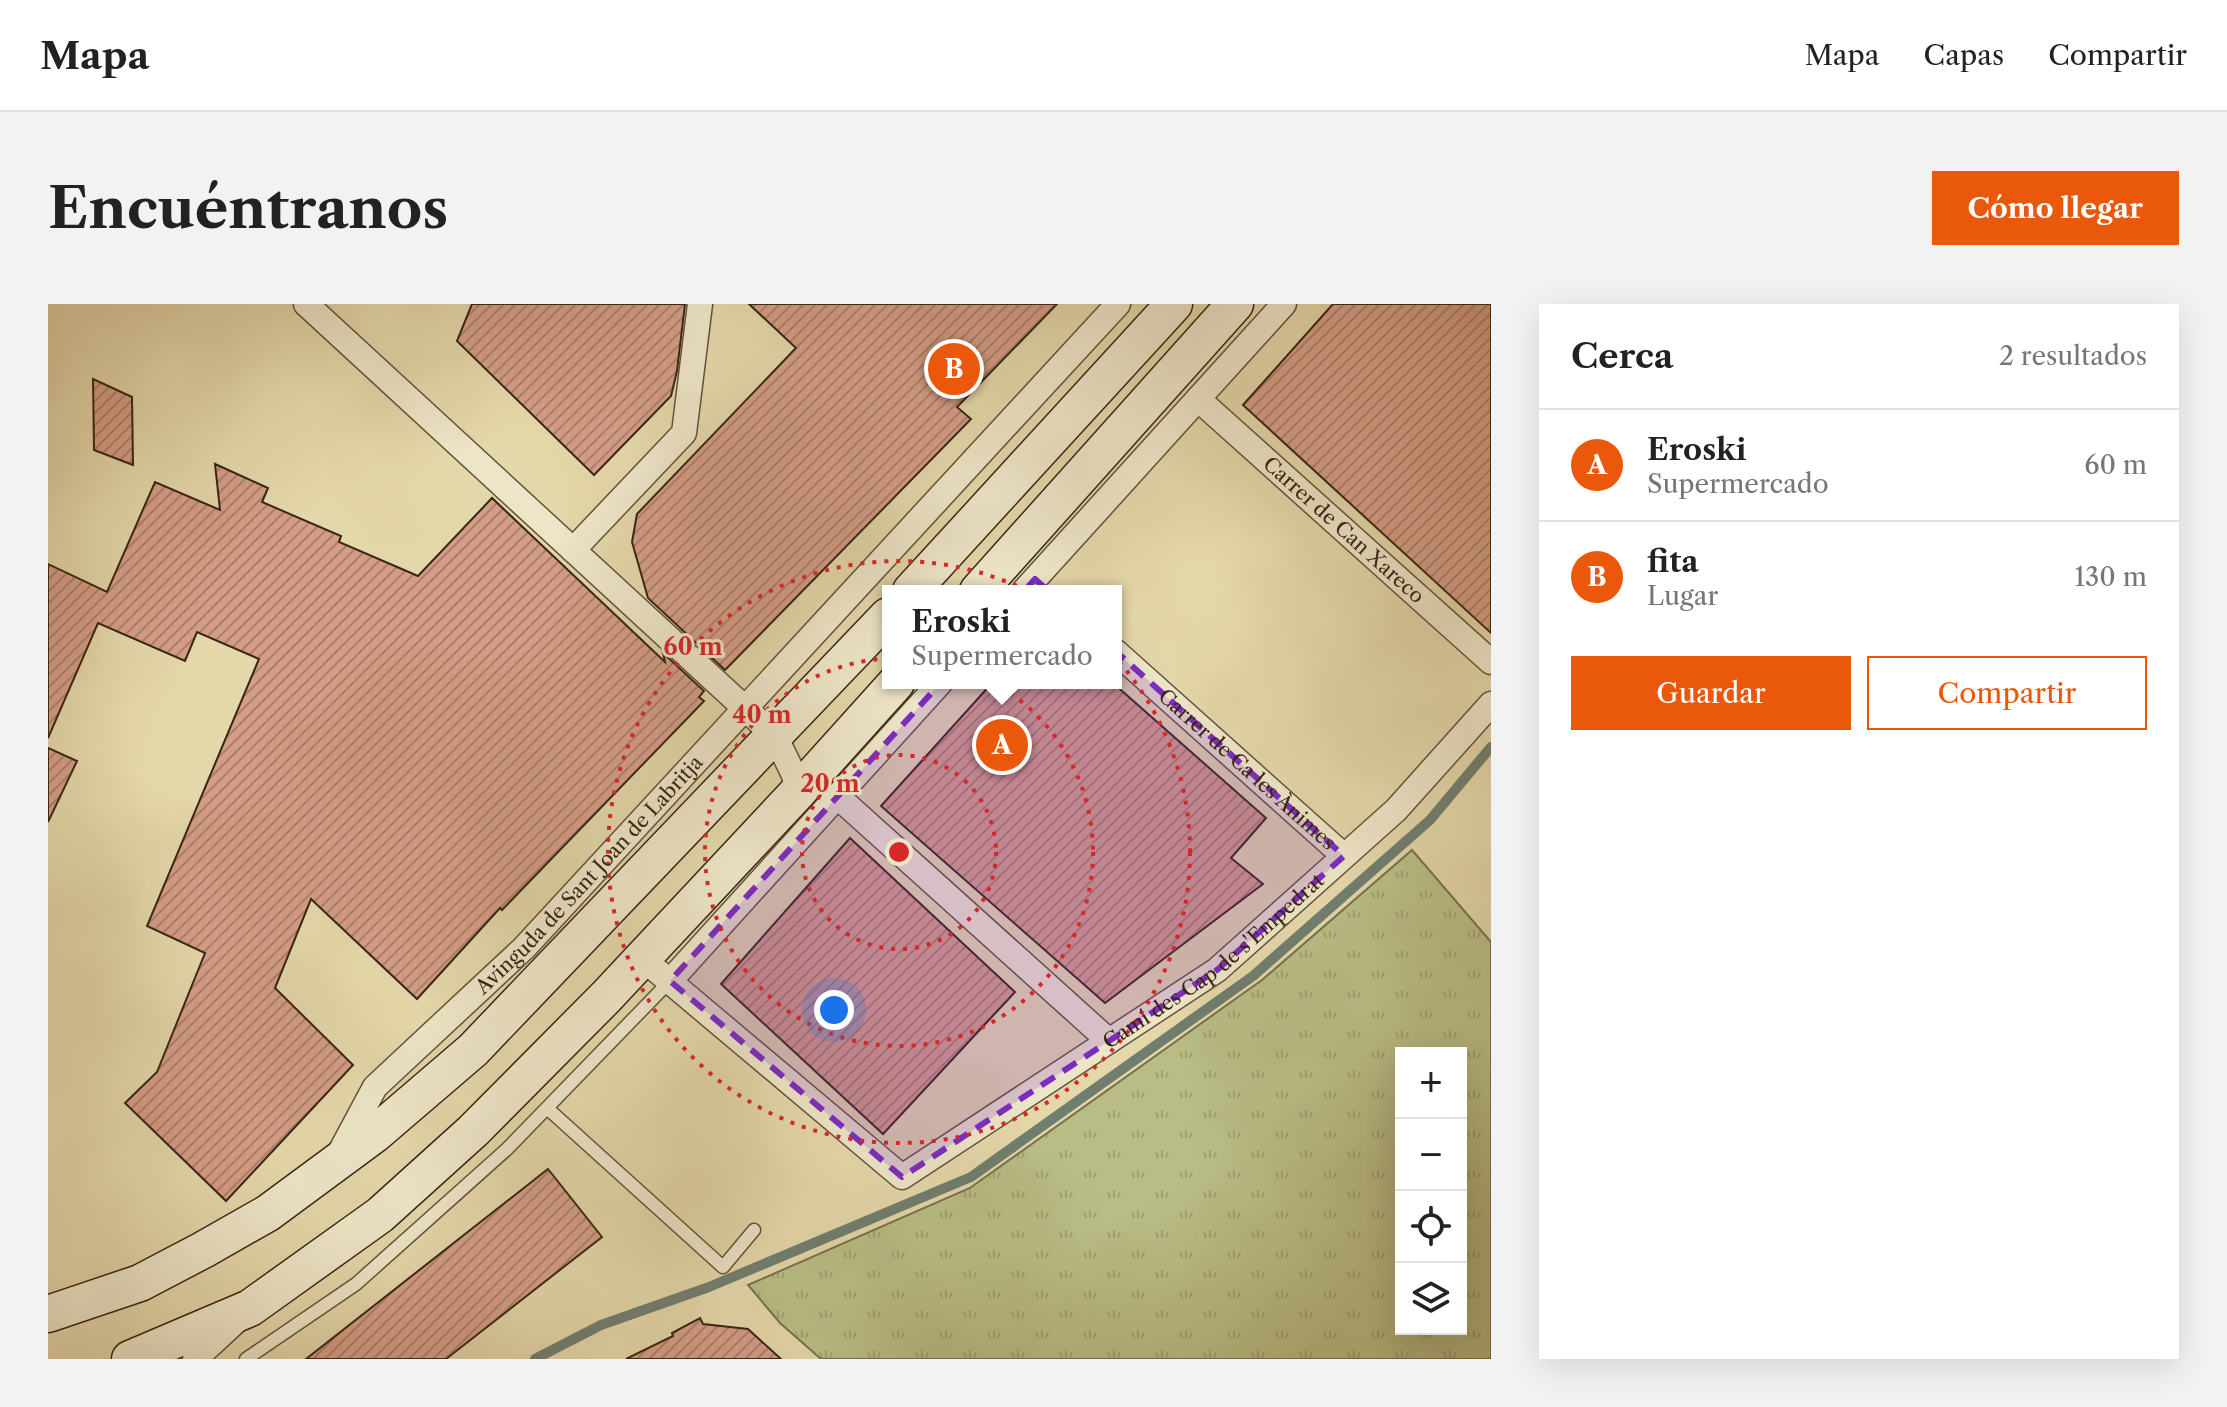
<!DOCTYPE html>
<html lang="es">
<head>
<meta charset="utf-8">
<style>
	body { margin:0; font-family:"Libre Caslon Text",serif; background:#f2f2f2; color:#222 }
	.controls { position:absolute; right:24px; bottom:24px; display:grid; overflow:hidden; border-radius:0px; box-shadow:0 8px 32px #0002 }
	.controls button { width:72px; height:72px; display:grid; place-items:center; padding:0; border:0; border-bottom:2px solid #e0e0e0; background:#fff; color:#222; font:40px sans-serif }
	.you { position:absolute; left:786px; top:706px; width:28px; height:28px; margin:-20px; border:6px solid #fff; border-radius:50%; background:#1a73e8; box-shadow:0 0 0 12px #1a73e833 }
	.badge { display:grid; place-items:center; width:52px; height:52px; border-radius:50%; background:#ea580c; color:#fff; font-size:26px; font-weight:700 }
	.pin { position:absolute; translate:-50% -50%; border:4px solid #fff; box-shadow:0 2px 8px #0006 }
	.popup { position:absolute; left:834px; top:281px; width:240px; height:104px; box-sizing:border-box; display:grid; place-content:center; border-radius:0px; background:#fff; filter:drop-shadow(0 2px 6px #0005); font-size:26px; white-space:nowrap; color:#767676 }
	.popup b { font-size:30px; color:#222 }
	.popup::after { content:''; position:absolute; left:50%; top:100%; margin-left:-16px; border:16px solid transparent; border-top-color:#fff }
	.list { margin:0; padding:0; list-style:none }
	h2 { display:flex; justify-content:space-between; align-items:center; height:104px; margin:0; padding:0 32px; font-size:34px }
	h2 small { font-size:26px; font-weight:400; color:#767676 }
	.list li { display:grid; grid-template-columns:52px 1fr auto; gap:24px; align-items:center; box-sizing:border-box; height:112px; padding:0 32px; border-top:2px solid #e0e0e0 }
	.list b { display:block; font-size:30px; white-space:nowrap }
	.list p { margin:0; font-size:26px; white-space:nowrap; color:#767676 }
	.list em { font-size:26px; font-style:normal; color:#767676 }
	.actions { display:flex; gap:16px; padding:24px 32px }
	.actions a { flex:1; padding:18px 0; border:2px solid #ea580c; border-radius:0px; text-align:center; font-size:28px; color:#ea580c }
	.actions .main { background:#ea580c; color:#fff }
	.icon { flex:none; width:44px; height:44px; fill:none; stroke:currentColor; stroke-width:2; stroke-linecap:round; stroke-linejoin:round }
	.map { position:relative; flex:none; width:1443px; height:1055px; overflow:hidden; border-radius:0px }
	header { display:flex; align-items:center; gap:48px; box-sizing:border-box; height:112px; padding:0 40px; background:#fff; border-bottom:2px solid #e0e0e0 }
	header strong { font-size:38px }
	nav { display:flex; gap:44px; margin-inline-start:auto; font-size:28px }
	.intro { display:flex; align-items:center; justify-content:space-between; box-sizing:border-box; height:192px; padding:0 48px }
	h1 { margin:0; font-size:56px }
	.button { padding:20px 36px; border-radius:0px; background:#ea580c; color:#fff; font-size:28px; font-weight:700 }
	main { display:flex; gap:48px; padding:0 48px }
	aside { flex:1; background:#fff; border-radius:0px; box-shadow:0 8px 32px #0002 }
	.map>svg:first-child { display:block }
	.grass { fill:url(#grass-tufts); stroke:#78714c; stroke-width:2; fill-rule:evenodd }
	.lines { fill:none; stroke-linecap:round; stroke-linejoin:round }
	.stream { stroke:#707e6f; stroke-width:10 }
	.building { fill:url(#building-hatch); stroke:#382514; stroke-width:2 }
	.service-casing { stroke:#63523a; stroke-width:15 }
	.minor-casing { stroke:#63523a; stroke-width:27 }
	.secondary-casing { stroke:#382514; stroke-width:39 }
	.service { stroke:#ede5c8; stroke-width:12 }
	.minor { stroke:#ede5c8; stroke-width:24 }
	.secondary { stroke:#ede5c8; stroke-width:36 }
	.marked { fill:#7b2cbf; fill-opacity:0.2; stroke:#7b2cbf; stroke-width:6; stroke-dasharray:16 10; stroke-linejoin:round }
	.ring { fill:none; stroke:#d62828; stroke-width:4; stroke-dasharray:4 8 }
	.labels { text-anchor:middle; stroke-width:6; stroke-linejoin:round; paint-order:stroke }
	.street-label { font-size:20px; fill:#382514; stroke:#ede5c8 }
	.centre { fill:#d62828; stroke:#ede5c8; stroke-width:4 }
	.ring-label { font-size:24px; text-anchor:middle; font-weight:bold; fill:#d62828; stroke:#ede5c8; stroke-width:6; stroke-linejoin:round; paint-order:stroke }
</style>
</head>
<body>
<header>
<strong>Mapa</strong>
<nav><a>Mapa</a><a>Capas</a><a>Compartir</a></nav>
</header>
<div class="intro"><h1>Encuéntranos</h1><a class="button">Cómo llegar</a></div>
<main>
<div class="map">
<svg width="1443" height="1055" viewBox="0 0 1443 1055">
	<defs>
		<pattern id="grass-tufts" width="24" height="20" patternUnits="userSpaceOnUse" patternTransform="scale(2)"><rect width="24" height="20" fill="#b9bd85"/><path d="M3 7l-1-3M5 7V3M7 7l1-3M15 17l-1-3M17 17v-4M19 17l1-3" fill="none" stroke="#a0a272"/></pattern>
		<pattern id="building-hatch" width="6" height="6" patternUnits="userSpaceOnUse" patternTransform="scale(2)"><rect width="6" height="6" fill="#d49d86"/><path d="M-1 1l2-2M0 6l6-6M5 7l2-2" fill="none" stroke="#ad806c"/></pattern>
	</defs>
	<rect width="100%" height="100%" fill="#e4d7aa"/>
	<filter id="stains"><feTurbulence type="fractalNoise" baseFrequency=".0025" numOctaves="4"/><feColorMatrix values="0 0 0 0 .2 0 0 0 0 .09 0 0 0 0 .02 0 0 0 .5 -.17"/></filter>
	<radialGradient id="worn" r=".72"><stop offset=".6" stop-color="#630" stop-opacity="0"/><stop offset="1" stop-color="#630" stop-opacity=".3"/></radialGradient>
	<path class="grass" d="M1364,546l79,92v417h-670l-41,-36 -32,-38 222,-97 292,-208zM1353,749h60v276h-60z"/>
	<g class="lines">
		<path class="stream" d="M487,1055l66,-34 108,-38 262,-110 282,-201 177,-156 61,-73"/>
	</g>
	<g class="building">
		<path d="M424,0h213l-8,67 -6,25 -77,79 -137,-134z"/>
		<path d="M701,0h308l-100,103 14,12 -246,251 -77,-72 -16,-56 5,-28 159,-166z"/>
		<path d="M1285,0h158v329l-248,-228z"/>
		<path d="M45,75l39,18 1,68 -39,-15z"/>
		<path d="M167,160l53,24 -6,14 79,34 -2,6 79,34 74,-78 173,164 -2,-9 41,38 -5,6 5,4 -202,209 -2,-2 -83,91 -106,-100 -36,89 78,77 -127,136 -101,-98 32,-31 48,-119 -58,-27 112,-267 -62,-27 -12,29 -87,-38 -50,115v-174l59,28 48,-110 65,28z"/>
		<path d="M944,379h121l153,135 -35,40 32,26 -158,119 -224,-197z"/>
		<path d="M0,444l29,13 -29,61z"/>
		<path d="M802,534l165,154 -132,142 -162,-150z"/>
		<path d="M500,865l54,68 -156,122h-140z"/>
		<path d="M652,1014l3,6 45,5 33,30h-155l47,-23 -1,-3z"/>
	</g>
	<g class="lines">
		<defs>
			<g id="service">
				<path d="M499,804l176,159 31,-37"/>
				<path d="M198,1055l110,-75 151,-135 163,-168"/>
			</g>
			<g id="minor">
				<path d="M258,0l469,432 19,39 3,18"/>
				<path id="s1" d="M1150,95l293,263"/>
				<path d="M525,246l111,-117 16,-129"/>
				<path d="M976,287l260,-287"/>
				<path id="s2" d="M1068,348l228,204"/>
				<path d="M789,492l272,245"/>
				<path id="s3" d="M595,655l259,218 315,-207 179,-160 95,-106"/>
				<path d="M622,677l270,-298"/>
				<path id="s4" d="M290,852l37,-69 149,-139 594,-644"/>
				<path d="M147,1055l39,-36"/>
			</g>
			<g id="secondary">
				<path d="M863,287l263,-287"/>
				<path d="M930,287l257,-287"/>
				<path d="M0,1010l92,-31 63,-33 65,-37 107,-79 98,-84 415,-434"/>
				<path d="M82,1055l120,-51 130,-93 93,-84 133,-134 191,-204 99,-110"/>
			</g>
		</defs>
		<use href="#service" class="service-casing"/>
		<use href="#minor" class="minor-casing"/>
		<use href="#secondary" class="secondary-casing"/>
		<use href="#service" class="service"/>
		<use href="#minor" class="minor"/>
		<use href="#secondary" class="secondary"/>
	</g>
	<path class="marked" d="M987,275l309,277 -127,114 -315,207 -232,-196z"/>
	<g class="ring">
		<circle cx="851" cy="548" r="97"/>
		<circle cx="851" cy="548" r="194"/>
		<circle cx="851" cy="548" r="291"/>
	</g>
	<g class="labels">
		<g class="street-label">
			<text dy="7" stroke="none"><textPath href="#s1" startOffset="196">Carrer de Can Xareco</textPath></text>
			<text dy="7" stroke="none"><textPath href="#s2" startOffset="176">Carrer de Ca les Ànimes</textPath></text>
			<text dy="7" stroke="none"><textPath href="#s4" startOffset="380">Avinguda de Sant Joan de Labritja</textPath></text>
			<text dy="7" stroke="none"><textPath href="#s3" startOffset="718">Camí des Cap de s'Empedrat</textPath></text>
		</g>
	</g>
	<circle cx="851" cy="548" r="12" class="centre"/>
	<g class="ring-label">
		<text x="645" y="351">60 m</text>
		<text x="714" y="419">40 m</text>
		<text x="782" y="488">20 m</text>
	</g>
	<rect width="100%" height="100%" filter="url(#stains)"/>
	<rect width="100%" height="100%" fill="url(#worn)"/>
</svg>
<div class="controls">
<button>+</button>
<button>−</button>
<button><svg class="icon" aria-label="locate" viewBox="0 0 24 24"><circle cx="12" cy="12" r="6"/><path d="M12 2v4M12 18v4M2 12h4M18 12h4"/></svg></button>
<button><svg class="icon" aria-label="layers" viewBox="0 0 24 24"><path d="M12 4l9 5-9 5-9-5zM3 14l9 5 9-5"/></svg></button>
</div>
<div class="you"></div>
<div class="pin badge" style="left:954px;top:441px">A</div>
<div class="popup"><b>Eroski</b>Supermercado</div>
<div class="pin badge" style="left:906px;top:65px">B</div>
</div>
<aside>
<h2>Cerca<small>2 resultados</small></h2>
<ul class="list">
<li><span class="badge">A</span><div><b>Eroski</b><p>Supermercado</p></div><em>60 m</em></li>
<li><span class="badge">B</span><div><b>fita</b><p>Lugar</p></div><em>130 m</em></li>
</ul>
<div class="actions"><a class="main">Guardar</a><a>Compartir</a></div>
</aside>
</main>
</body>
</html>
